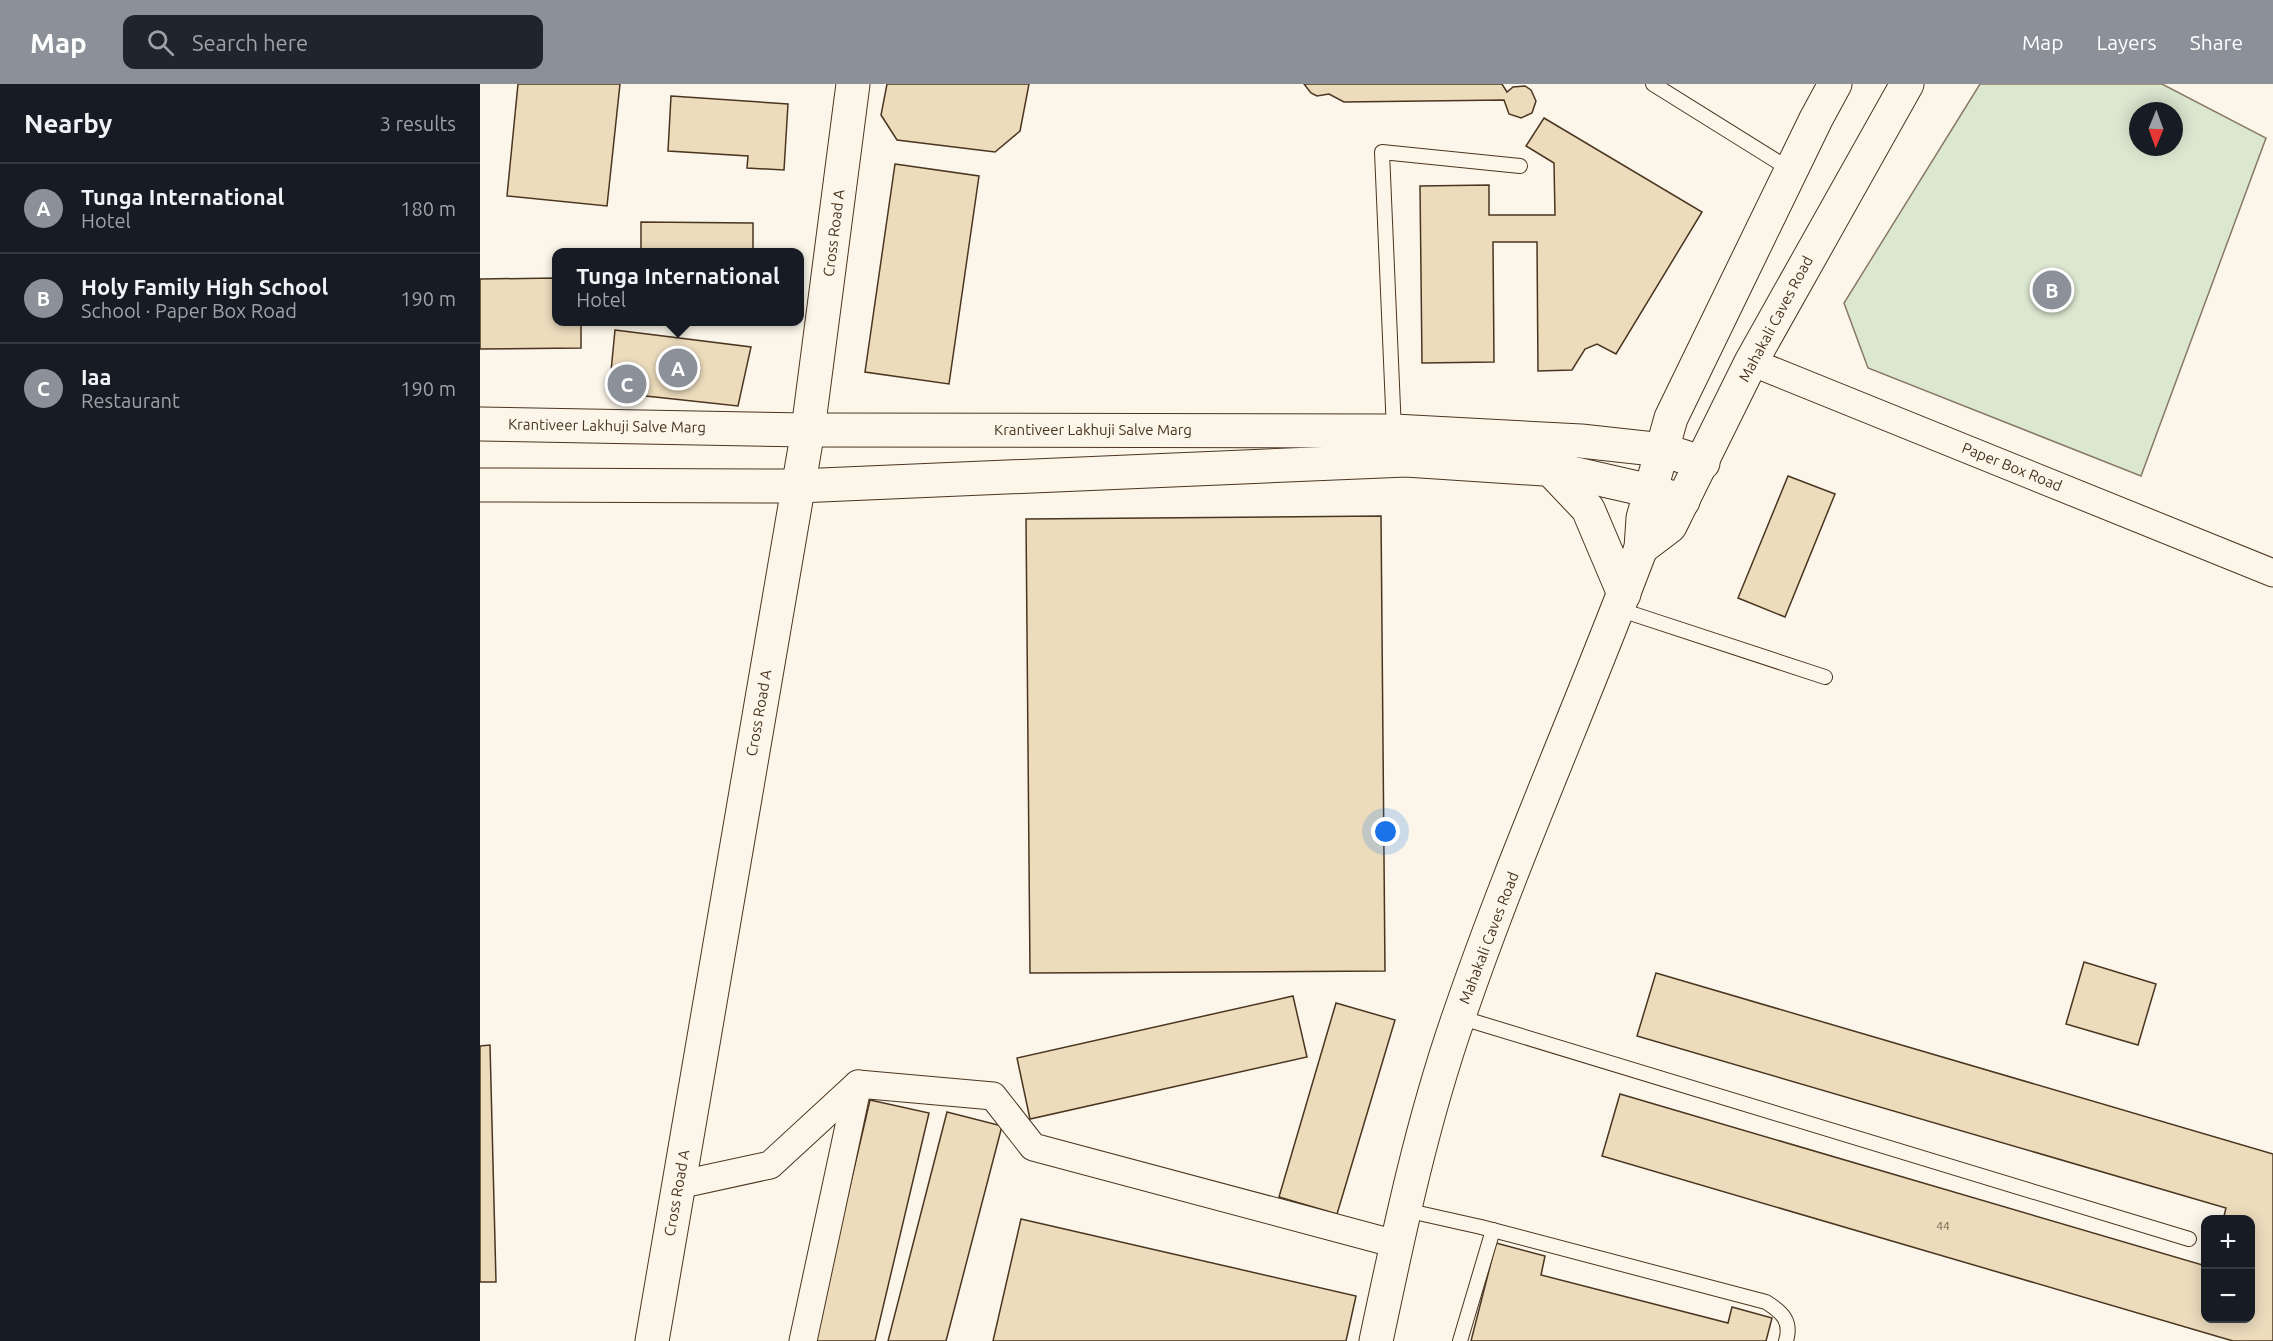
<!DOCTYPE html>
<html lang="en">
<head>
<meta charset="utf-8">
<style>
	body { margin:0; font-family:Ubuntu,sans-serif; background:#20242c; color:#f1f3f6 }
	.controls { position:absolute; right:18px; bottom:18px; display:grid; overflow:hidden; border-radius:12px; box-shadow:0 3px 15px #0003 }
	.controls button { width:54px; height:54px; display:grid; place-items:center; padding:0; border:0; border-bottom:2px solid #363941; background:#171b24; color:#f1f3f6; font:30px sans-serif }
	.compass { position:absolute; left:1649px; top:18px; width:54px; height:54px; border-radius:50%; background:#171b24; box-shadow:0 3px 15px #0003; rotate:181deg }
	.you { position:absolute; left:906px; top:748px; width:21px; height:21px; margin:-15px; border:4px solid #fff; border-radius:50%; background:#1a73e8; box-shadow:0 0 0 9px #1a73e833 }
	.badge { display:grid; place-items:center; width:39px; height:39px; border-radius:50%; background:#8c9099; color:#fff; font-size:20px; font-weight:700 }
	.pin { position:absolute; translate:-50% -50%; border:3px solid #fff; box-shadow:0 2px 6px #0006 }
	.popup { position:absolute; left:72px; top:164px; width:252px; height:78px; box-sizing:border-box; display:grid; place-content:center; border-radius:12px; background:#171b24; filter:drop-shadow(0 2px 4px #0005); font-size:20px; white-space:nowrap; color:#9ea1a6 }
	.popup b { font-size:22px; color:#f1f3f6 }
	.popup::after { content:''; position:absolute; left:50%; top:100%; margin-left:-12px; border:12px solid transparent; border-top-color:#171b24 }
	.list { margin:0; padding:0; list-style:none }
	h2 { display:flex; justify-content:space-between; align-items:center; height:78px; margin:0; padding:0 24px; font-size:26px }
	h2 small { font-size:20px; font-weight:400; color:#9ea1a6 }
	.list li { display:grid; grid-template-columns:39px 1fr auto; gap:18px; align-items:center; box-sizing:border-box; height:90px; padding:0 24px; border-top:2px solid #363941 }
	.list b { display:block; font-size:22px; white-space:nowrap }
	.list p { margin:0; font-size:20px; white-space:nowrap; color:#9ea1a6 }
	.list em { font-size:20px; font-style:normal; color:#9ea1a6 }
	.icon { flex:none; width:33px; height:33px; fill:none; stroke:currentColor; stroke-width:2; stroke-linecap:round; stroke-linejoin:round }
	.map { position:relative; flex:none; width:1793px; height:1257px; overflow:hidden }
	header { display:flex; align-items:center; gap:36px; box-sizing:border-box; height:84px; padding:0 30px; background:#8c9099; color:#fff }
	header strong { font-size:28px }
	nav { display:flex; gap:33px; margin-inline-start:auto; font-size:21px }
	.search { width:420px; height:54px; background:#20242c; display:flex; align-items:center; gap:15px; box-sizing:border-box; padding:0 21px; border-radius:12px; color:#9ea1a6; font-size:22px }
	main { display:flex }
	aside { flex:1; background:#171b24 }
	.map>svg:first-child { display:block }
	.green { fill:#dce7d0; stroke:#887966; stroke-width:1.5; fill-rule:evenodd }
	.building { fill:#ecdcbc; stroke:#4a3520; stroke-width:1.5 }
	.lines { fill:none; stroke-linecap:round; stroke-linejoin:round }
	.service-casing { stroke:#4a3520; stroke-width:16 }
	.minor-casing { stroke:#4a3520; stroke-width:29 }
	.tertiary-casing { stroke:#4a3520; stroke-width:35 }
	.secondary-casing { stroke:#4a3520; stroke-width:35 }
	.service { stroke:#fbf6e9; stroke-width:14 }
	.minor { stroke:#fbf6e9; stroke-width:27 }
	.tertiary { stroke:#fbf6e9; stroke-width:33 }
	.secondary { stroke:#fbf6e9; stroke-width:33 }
	.labels { text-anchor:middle; stroke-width:4.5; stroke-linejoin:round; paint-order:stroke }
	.number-label { font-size:12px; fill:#725f47 }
	.street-label { font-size:15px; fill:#4a3520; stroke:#fbf6e9 }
</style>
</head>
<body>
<header>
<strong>Map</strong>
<div class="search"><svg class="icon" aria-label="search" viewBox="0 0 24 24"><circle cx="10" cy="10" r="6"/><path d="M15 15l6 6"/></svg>Search here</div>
<nav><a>Map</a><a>Layers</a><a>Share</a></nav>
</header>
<main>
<aside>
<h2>Nearby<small>3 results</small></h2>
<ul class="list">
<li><span class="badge">A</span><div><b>Tunga International</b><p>Hotel</p></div><em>180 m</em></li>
<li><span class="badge">B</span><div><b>Holy Family High School</b><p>School · Paper Box Road</p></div><em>190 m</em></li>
<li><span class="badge">C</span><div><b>Iaa</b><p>Restaurant</p></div><em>190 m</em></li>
</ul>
</aside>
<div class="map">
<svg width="1793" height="1257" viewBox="0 0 1793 1257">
	<rect width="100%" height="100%" fill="#fbf6e9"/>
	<path class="green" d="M1500,0h182l104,54 -125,338 -273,-108 -24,-65zM1658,27h36v36h-36z"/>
	<g class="building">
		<path d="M38,0h102l-13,122 -100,-10z"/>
		<path d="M407,0h142l-9,47 -25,21 -98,-12 -16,-25z"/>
		<path d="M824,0h198l5,8 6,-5 12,-1 6,4 5,11 -4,12 -11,5 -12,-4 -5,-14 -160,2 -15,-8 -12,2 -6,-3z"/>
		<path d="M191,12l117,8 -4,66 -37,-2 1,-12 -80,-5z"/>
		<path d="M1064,34l158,94 -86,142 -19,-10 -12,5 -13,21 -34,1 -1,-129h-44l1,120 -72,1 -2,-177 69,-1v30h66l-1,-52 -28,-17z"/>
		<path d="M415,80l84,12 -30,208 -84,-12z"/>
		<path d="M161,138l112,1v29h-112z"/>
		<path d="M76,194v44h25v26l-101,1v-70z"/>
		<path d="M135,246l136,17 -13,59 -129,-14z"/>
		<path d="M1308,392l47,18 -50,123 -47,-19z"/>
		<path d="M901,432l4,455 -355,2 -4,-454z"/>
		<path d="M1604,878l72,22 -18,61 -72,-21z"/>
		<path d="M1176,889l617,181v187h-40l-631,-185 18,-62 586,172v52h44v-98h-27l3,-12 -589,-172z"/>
		<path d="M813,912l14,61 -277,62 -13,-61z"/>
		<path d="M856,919l59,17 -58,194 -58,-17z"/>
		<path d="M10,961l6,237h-16v-236z"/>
		<path d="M390,1016l59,13 -54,228h-61z"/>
		<path d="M467,1028l55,14 -56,215h-58z"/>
		<path d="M541,1135l335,77 -10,45h-353z"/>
		<path d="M1016,1159l49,13 -4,19 187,48 4,-16 40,11 -6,23h-295z"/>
	</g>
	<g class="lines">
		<defs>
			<g id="service">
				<path d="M1173,0l138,86"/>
				<path d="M914,347l-12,-279 138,14"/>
				<path d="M1138,525l207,68"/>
				<path d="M979,933l730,222"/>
				<path d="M925,1126l76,17 285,75c16,10 26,19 20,39"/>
				<path d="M980,1257l33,-111"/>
			</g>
			<g id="minor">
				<path d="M1271,278l522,211"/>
				<path d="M198,1101l92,-20 88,-81 135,12 40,51 363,97"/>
				<path d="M323,1257l55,-257"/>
			</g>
			<g id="tertiary">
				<path d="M1161,464l29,-22 81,-164 156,-278"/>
				<path d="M1161,464l2,-30 28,-100 145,-299 19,-35"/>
				<path d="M172,1257l156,-911 45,-346"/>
			</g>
			<g id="secondary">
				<path d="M0,340l328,6 586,1 187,10 82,9 40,13"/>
				<path d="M1071,386l37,39 36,85"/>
				<path d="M0,401l318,1 608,-26 153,10 92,21 32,10"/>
				<path d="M896,1257c23,-109 46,-219 83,-325 54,-158 123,-311 182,-468"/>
			</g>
		</defs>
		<use href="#service" class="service-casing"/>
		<use href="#minor" class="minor-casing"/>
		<use href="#tertiary" class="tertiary-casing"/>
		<use href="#secondary" class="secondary-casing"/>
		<use href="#service" class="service"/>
		<use href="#minor" class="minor"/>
		<use href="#tertiary" class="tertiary"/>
		<use href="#secondary" class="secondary"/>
	</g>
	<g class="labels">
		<g class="number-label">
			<text x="1463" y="1146">44</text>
		</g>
		<g class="street-label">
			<text transform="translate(354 149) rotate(-83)" y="5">Cross Road A</text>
			<text transform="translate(1296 235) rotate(-62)" y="5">Mahakali Caves Road</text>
			<text transform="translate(127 342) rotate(1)" y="5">Krantiveer Lakhuji Salve Marg</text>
			<text x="613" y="351">Krantiveer Lakhuji Salve Marg</text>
			<text transform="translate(1532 383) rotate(22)" y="5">Paper Box Road</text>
			<text transform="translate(279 629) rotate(-80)" y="5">Cross Road A</text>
			<text transform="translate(1009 854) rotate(-69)" y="5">Mahakali Caves Road</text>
			<text transform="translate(197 1109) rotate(-80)" y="5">Cross Road A</text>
		</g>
	</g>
</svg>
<div class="controls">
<button>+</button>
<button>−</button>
</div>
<svg class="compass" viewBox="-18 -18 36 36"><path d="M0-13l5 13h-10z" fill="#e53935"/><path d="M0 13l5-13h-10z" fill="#9ea1a6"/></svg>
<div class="you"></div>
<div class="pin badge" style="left:198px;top:284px">A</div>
<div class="popup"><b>Tunga International</b>Hotel</div>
<div class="pin badge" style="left:1572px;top:206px">B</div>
<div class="pin badge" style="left:147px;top:300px">C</div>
</div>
</main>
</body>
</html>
